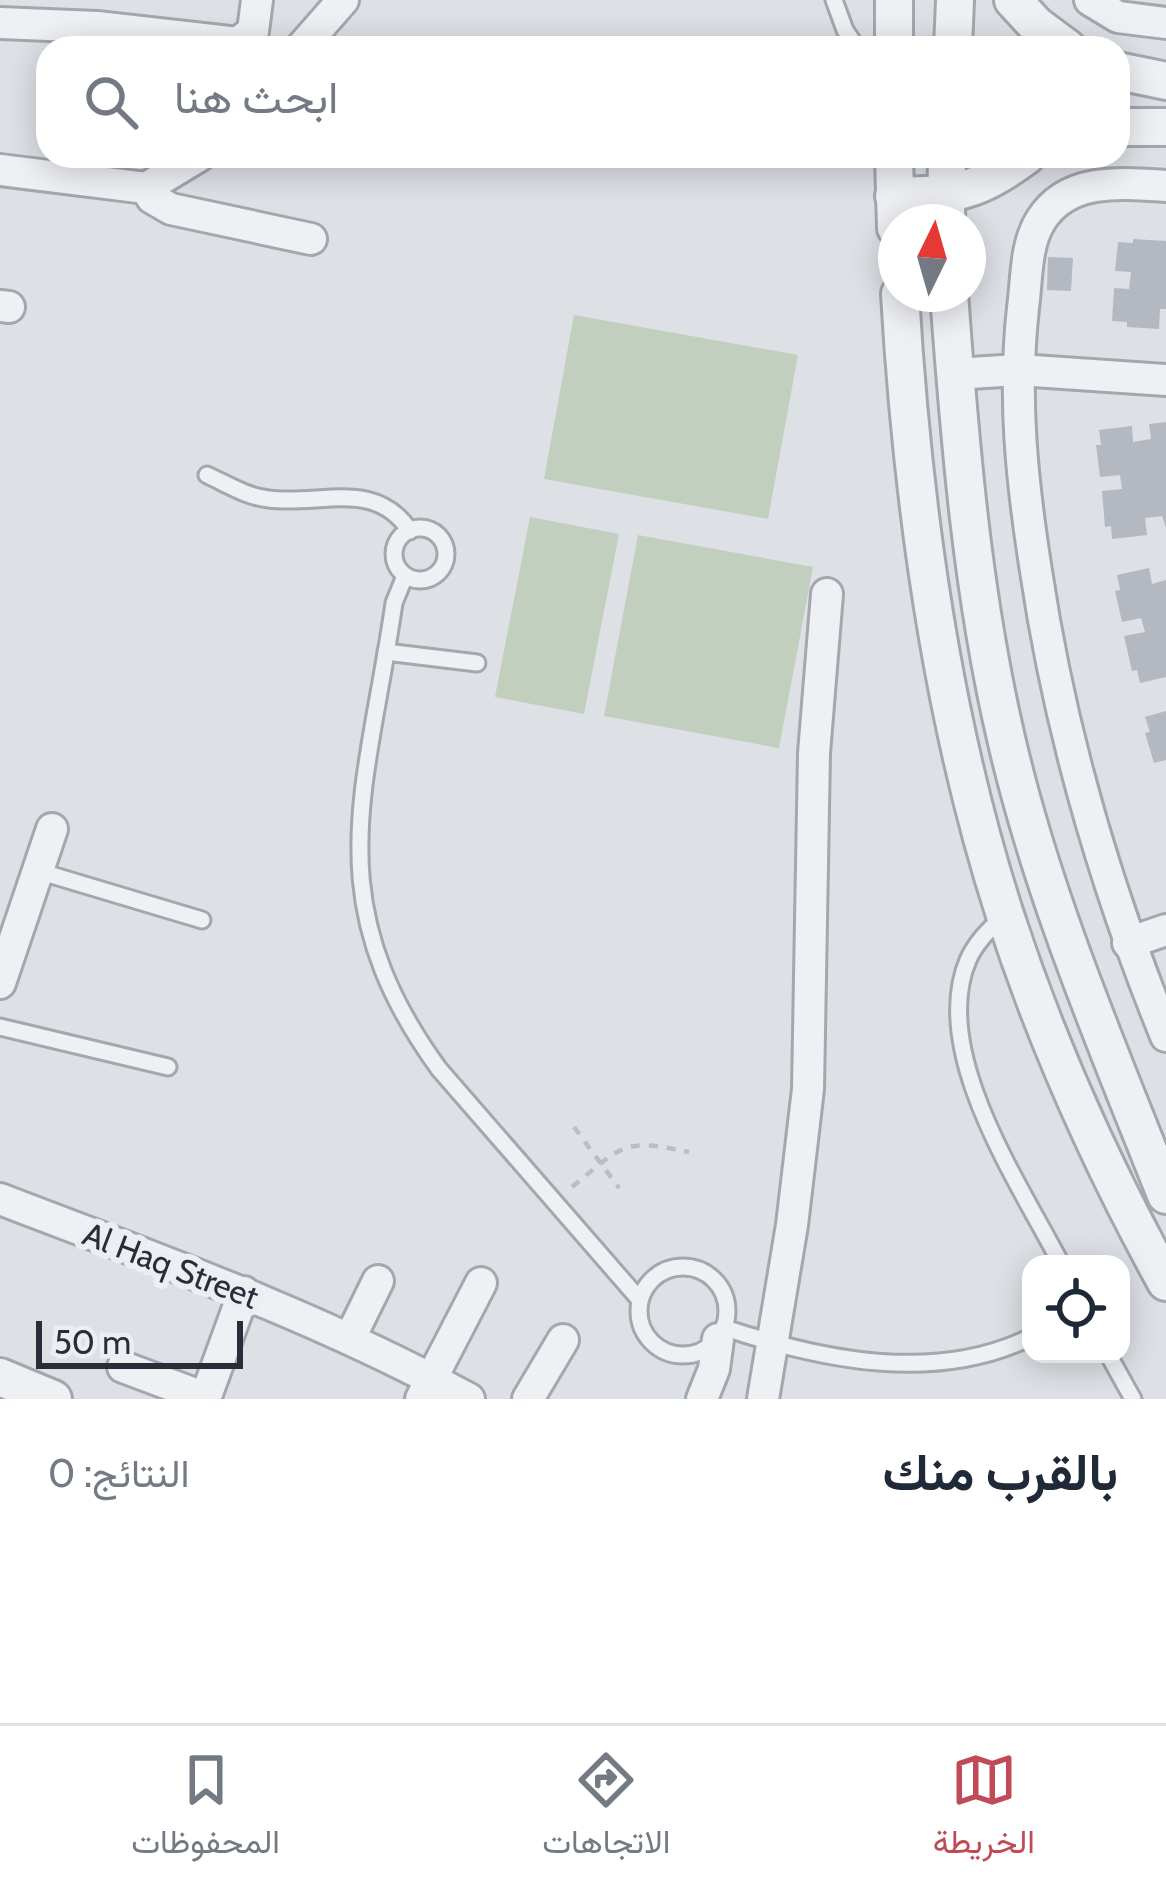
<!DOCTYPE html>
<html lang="ar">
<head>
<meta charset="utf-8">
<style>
	body { margin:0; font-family:Cabin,Vazirmatn,sans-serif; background:#f6f6f7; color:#1f2937; direction:rtl }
	.controls { position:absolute; right:36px; bottom:36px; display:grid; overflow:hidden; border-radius:24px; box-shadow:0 6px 30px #0003 }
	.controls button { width:108px; height:108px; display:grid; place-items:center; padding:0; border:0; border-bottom:3px solid #e0e1e3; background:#fff; color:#1f2937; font:60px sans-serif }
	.compass { position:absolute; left:878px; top:204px; width:108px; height:108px; border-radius:50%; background:#fff; box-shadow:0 6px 30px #0003; rotate:5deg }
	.scale { position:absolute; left:36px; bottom:30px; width:207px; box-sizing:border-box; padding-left:12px; border:6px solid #282d3a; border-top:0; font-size:33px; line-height:42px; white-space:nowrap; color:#282d3a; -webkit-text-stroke:9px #eceef3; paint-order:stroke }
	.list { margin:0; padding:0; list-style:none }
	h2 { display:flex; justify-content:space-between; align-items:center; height:156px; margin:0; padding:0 48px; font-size:51px }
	h2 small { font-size:39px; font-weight:400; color:#747a83 }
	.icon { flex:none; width:66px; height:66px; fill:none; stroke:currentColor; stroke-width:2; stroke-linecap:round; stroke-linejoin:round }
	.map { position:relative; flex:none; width:1166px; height:1399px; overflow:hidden; direction:ltr }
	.search { position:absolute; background:#fff; box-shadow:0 6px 30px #0003; left:36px; right:36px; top:36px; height:132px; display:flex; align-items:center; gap:30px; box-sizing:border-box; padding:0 42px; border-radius:36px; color:#747a83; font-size:45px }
	.sheet { height:324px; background:#fff }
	nav { display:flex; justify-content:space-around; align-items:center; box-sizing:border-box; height:168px; border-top:3px solid #e0e1e3; background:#fff; font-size:33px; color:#747a83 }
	nav a { display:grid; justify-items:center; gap:6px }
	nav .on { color:#c04b57 }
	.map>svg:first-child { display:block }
	.green { fill:#c2cebe }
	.building { fill:#b4b9c1 }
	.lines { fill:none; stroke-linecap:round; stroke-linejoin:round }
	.service-casing { stroke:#a3a7ae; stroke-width:21 }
	.minor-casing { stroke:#a3a7ae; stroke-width:36 }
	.tertiary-casing { stroke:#a3a7ae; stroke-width:42 }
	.path { stroke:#bbbdc4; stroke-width:4.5; stroke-dasharray:9 9; stroke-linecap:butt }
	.service { stroke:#eff0f4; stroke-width:15 }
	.minor { stroke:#eff0f4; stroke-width:30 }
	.tertiary { stroke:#eff0f4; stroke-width:36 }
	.labels { text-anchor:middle; stroke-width:12; stroke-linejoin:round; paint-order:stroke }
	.street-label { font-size:33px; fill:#282d3a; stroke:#eceef3 }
</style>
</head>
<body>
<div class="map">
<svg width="1166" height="1399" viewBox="0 0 1166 1399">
	<rect width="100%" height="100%" fill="#dde0e5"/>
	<g class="green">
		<path d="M574,315l224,40 -30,164 -224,-40z"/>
		<path d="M530,517l89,17 -35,180 -89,-17z"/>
		<path d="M638,535l175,32 -34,181 -175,-32z"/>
	</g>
	<g class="building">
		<path d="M1133,239l33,2v68h-6l-1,20 -32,-2v-5l-15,-1 2,-33 15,1 2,-17 -16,-1 3,-29 15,1z"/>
		<path d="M1048,257l25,1 -2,33 -24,-1z"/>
		<path d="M1166,422v106l-4,-12 -17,2 2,17 -35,4 -1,-13 -6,1 -3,-36 20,-2 -2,-14 -20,2 -4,-32h5l-2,-15 33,-4 1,16 18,-3 -2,-15z"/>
		<path d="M1149,568l3,16 14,-4v97l-26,6 -3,-13 -5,1 -8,-35 21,-4 -4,-14 -19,4 -7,-31 5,-1 -3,-15z"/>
		<path d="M1166,711v49l-12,3 -9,-30 5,-1 -5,-15z"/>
	</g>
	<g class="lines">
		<defs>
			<g id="service">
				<path d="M834,0l11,30 12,18"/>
				<path d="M207,475c20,9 40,22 62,24 51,7 106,-21 141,32"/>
				<circle cx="420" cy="554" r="26"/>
				<path d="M405,576l-11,27c-27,188 -79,295 45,466l200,230"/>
				<path d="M386,652l91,11"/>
				<path d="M38,871l164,49"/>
				<path d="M1003,916c-14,14 -27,26 -35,44 -39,92 52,224 93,304"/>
				<path d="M0,1027l168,40"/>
				<circle cx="683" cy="1311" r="44"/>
				<path d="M725,1328c97,32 210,56 306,9"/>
				<path d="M1108,1354l25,45"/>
			</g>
			<g id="minor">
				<path d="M1090,0l28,17 48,6"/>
				<path d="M0,23l97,4 141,16 15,-12 4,-31"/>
				<path d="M301,48l42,-48"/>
				<path d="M0,170l146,18"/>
				<path d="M1166,186c-44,-3 -98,-9 -125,34 -16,25 -14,59 -18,88 -10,90 -1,174 13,263 24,161 69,315 130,465"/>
				<path d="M146,188l6,10 19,11 140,30"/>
				<path d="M146,188l53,-32"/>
				<path d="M0,306l9,1"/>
				<path d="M955,374l64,-4 147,10"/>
				<path d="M1128,943l38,-13"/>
				<path d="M0,983l52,-154"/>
				<path d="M0,1199c159,61 319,118 469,200"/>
				<path d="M350,1338l28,-57"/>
				<path d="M123,1367l83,31"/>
				<path d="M205,1399l39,-107"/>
				<path d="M421,1399l60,-116"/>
				<path d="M528,1399l35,-59"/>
				<path d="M702,1399l12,-30 4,-30"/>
				<path d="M763,1399l29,-174 16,-136 6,-336 13,-159"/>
			</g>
			<g id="tertiary">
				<path d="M1013,0l23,25 31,23"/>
				<path d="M894,48v-48"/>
				<path d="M953,48l2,-48"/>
				<path d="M1118,71l48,10"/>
				<path d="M1118,127h48"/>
				<path d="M894,156l2,72"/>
				<path d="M894,196c62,-1 81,-3 132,-40"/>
				<path d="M946,222l1,-66"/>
				<path d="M900,294c12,207 41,423 105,621 41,126 97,251 161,367"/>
				<path d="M949,294c11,149 23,298 57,444 36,157 101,308 160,457"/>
				<path d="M0,1377l53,22"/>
			</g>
		</defs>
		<use href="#service" class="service-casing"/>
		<use href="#minor" class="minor-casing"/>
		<use href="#tertiary" class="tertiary-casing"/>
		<g class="path">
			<path d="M574,1127l45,61"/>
			<path d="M572,1187c51,-42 51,-49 117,-35"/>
		</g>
		<use href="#service" class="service"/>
		<use href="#minor" class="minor"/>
		<use href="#tertiary" class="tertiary"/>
	</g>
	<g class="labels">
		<g class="street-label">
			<text transform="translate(171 1265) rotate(21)" y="12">Al Haq Street</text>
		</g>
	</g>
</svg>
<div class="controls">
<button><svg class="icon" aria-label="locate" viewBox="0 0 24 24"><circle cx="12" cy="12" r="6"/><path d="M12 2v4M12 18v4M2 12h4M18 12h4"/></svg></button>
</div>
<svg class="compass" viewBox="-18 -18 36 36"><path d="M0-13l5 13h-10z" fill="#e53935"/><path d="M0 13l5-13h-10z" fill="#747a83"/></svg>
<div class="scale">50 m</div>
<div class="search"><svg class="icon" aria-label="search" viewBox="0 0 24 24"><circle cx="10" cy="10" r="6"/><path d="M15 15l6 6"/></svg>ابحث هنا</div>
</div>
<section class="sheet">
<h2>بالقرب منك<small>النتائج: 0</small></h2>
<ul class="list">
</ul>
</section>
<nav>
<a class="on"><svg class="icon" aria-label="map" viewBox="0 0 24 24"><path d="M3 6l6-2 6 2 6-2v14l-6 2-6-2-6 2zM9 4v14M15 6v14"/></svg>الخريطة</a>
<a><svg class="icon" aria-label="directions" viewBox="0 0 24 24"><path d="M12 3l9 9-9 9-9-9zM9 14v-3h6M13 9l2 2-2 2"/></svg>الاتجاهات</a>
<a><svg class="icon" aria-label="saved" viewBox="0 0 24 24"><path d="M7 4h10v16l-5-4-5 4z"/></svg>المحفوظات</a>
</nav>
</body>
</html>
